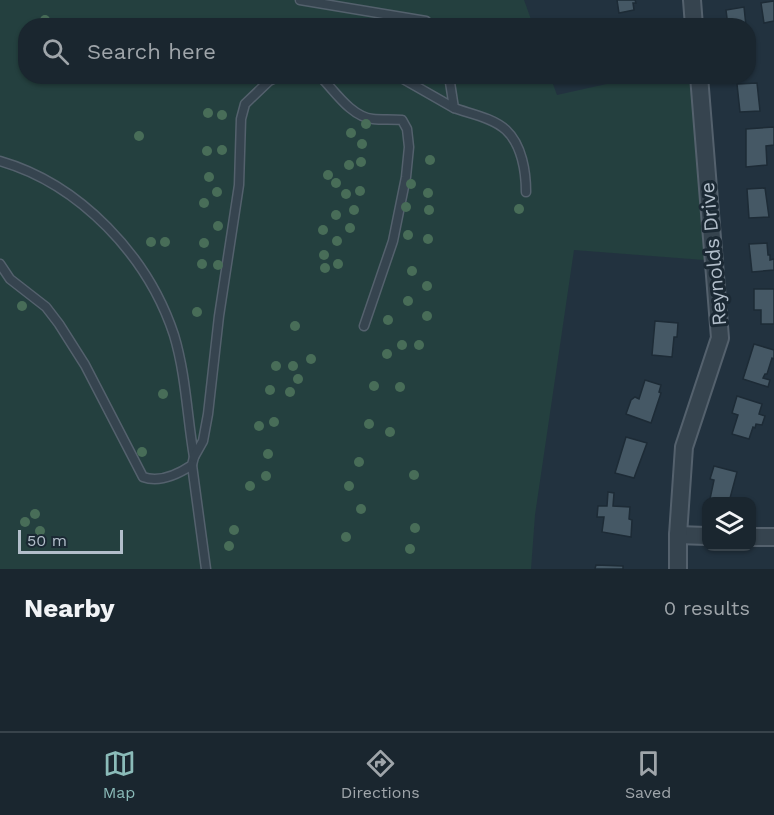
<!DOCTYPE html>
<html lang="en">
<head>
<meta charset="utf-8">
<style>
	body { margin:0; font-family:"Work Sans",sans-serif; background:#232e37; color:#f1f3f6 }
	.controls { position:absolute; right:18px; bottom:18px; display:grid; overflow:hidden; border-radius:12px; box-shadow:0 2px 4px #0004 }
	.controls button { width:54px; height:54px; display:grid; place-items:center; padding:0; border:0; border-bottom:2px solid #38434b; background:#1a262f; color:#f1f3f6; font:30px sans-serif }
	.scale { position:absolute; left:18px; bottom:15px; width:105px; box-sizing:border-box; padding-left:6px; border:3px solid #b2beca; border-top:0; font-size:16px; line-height:21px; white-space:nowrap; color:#b2beca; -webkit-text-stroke:4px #1b2934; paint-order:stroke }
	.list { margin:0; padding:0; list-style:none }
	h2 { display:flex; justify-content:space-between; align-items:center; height:78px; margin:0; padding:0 24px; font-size:26px }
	h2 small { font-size:20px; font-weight:400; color:#9fa5aa }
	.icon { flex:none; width:33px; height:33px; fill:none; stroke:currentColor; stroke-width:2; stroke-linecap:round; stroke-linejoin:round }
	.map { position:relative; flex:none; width:774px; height:569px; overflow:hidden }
	.search { position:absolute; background:#1a262f; box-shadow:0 2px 4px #0004; left:18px; right:18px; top:18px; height:66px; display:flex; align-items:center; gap:15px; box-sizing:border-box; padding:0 21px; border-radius:24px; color:#9fa5aa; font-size:22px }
	.sheet { height:162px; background:#1a262f }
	nav { display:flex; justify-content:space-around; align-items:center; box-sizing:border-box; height:84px; border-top:2px solid #38434b; background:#1a262f; font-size:16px; color:#9fa5aa }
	nav a { display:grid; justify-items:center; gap:3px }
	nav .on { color:#8bbbb9 }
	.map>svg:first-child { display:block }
	.green { fill:#24403f }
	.building { fill:#455865; stroke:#1d2b36; stroke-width:1.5 }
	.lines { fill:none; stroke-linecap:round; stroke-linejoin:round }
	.lane-casing { stroke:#54616d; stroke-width:11 }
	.street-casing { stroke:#54616d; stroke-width:20 }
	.lane { stroke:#36444f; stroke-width:8 }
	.street { stroke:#36444f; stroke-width:16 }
	.tree { fill:#486d58 }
	.labels { text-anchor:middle; stroke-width:6; stroke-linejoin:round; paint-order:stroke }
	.street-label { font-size:20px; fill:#b2beca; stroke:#1b2934 }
</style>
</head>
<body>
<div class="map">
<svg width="774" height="569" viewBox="0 0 774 569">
	<rect width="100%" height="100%" fill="#22323f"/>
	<path class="green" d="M0,0h524l9,25 -507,1v50h524l7,19 81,-18h67l12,184 -143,-11 -39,265 -4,54h-531z"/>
	<g class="building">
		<path d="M617,0h18l1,3h-3l1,7 -15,3z"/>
		<path d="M774,1v20l-10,2 -3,-20z"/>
		<path d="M744,7l2,19h-18l-2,-16z"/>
		<path d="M748,44h4l2,15 -6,1z"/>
		<path d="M757,83l3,28 -20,1 -3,-28z"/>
		<path d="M774,127v18l-8,1 1,19 -21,2v-38z"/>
		<path d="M765,188l4,29 -20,1 -2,-29z"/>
		<path d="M767,243l1,12h2v5l4,-1v11l-22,2 -3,-28z"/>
		<path d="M754,289h20v35h-13v-14h-7z"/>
		<path d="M655,321l23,2 -1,14h-3l-2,20 -20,-2z"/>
		<path d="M754,344l20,6v9l-2,-1 -5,16h-2l-2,4 7,2 -2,7 -25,-8z"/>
		<path d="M645,380l16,5 -2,7 2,1 -10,30 -25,-9 5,-14 4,-3 4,2z"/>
		<path d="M737,396l25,8 -3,10 6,2 -3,9 -6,-1 -1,4 -2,-1 -4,12 -17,-5 6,-19 -6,-2z"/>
		<path d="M626,437l21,6 -13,35 -19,-5z"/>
		<path d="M714,466l23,6 -8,30 -19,-3 4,-19 -4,-1z"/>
		<path d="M608,492l6,1 -1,13 17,1 -1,12 3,1 -1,17 -29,-5 2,-15h-7l1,-11h9z"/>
		<path d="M596,565l27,1v3h-28z"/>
	</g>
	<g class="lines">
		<defs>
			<g id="lane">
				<path d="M300,0l126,21 5,5"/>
				<path d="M320,76c14,14 31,41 53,43 9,1 19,0 29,1l5,9 2,18 -3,30 -13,64 -29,85"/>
				<path d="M398,76l56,32"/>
				<path d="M449,76l5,32c17,6 39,10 52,22 16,15 20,42 20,62"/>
				<path d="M0,161c80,23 148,95 174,174 12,40 13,81 20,122l-2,8c-15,10 -32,18 -49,12l-58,-112 -26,-41 -13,-17 -36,-28 -10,-15"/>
				<path d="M194,457l9,-16 5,-27 11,-98 20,-131 2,-66 4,-15 24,-23 10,-5"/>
				<path d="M192,465l14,104"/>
			</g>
			<g id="street">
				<path d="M692,0l2,26"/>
				<path d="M678,535l28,1"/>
				<path d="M752,537h22"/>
				<path d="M678,569v-34l6,-88 36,-109 -21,-262"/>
			</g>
		</defs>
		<use href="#lane" class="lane-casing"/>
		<use href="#street" class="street-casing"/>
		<use href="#lane" class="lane"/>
		<use href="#street" class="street"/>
	</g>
	<g class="tree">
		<circle cx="45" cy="20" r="5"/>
		<circle cx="208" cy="113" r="5"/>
		<circle cx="222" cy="115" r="5"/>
		<circle cx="366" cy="124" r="5"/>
		<circle cx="351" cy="133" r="5"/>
		<circle cx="139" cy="136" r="5"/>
		<circle cx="362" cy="144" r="5"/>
		<circle cx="222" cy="150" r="5"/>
		<circle cx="207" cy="151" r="5"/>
		<circle cx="430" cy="160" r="5"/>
		<circle cx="361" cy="162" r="5"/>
		<circle cx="349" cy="165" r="5"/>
		<circle cx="328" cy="175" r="5"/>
		<circle cx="209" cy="177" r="5"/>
		<circle cx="336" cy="183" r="5"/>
		<circle cx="411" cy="184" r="5"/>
		<circle cx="360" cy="191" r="5"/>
		<circle cx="217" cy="192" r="5"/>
		<circle cx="428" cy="193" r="5"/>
		<circle cx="346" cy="194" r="5"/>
		<circle cx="204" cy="203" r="5"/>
		<circle cx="406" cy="207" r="5"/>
		<circle cx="519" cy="209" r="5"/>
		<circle cx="354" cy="210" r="5"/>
		<circle cx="429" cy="210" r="5"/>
		<circle cx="336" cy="215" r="5"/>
		<circle cx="218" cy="226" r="5"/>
		<circle cx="350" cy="228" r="5"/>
		<circle cx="323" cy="230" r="5"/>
		<circle cx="408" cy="235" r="5"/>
		<circle cx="428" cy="239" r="5"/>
		<circle cx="337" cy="241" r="5"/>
		<circle cx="151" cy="242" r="5"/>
		<circle cx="165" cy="242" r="5"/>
		<circle cx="204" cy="243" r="5"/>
		<circle cx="324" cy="255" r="5"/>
		<circle cx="202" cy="264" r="5"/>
		<circle cx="338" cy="264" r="5"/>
		<circle cx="218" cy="265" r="5"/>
		<circle cx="325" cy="268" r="5"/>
		<circle cx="412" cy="271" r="5"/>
		<circle cx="427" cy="286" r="5"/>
		<circle cx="408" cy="301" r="5"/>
		<circle cx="22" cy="306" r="5"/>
		<circle cx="197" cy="312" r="5"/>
		<circle cx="427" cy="316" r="5"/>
		<circle cx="388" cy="320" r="5"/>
		<circle cx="295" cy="326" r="5"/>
		<circle cx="402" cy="345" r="5"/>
		<circle cx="419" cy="345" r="5"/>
		<circle cx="387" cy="354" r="5"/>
		<circle cx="311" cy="359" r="5"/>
		<circle cx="276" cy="366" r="5"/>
		<circle cx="293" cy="366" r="5"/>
		<circle cx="298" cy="379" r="5"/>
		<circle cx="374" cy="386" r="5"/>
		<circle cx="400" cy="387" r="5"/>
		<circle cx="270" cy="390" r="5"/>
		<circle cx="290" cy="392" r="5"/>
		<circle cx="163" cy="394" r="5"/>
		<circle cx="274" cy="422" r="5"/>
		<circle cx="369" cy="424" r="5"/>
		<circle cx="259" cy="426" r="5"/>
		<circle cx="390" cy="432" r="5"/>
		<circle cx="142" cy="452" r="5"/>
		<circle cx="268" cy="454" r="5"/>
		<circle cx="359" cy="462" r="5"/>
		<circle cx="414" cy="475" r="5"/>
		<circle cx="266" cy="476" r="5"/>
		<circle cx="250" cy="486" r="5"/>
		<circle cx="349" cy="486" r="5"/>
		<circle cx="361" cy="509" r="5"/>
		<circle cx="35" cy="514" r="5"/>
		<circle cx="25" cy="522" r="5"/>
		<circle cx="415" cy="528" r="5"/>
		<circle cx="234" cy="530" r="5"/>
		<circle cx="40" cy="531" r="5"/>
		<circle cx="346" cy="537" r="5"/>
		<circle cx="229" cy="546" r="5"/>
		<circle cx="410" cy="549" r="5"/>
	</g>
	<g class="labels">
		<g class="street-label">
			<text transform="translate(713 254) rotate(-95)" y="7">Reynolds Drive</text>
		</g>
	</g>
</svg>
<div class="controls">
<button><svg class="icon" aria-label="layers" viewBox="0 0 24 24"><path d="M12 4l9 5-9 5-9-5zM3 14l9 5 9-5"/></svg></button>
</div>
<div class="scale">50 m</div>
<div class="search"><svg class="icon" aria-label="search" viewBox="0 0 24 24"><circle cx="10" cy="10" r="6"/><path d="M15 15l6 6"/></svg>Search here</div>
</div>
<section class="sheet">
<h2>Nearby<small>0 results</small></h2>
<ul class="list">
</ul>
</section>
<nav>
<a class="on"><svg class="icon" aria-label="map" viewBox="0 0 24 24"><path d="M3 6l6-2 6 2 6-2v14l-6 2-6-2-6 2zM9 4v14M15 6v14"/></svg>Map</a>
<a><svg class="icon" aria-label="directions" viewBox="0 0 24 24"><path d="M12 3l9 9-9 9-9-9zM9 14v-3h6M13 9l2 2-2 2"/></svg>Directions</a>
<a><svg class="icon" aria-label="saved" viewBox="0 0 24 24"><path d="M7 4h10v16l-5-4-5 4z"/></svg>Saved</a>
</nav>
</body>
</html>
